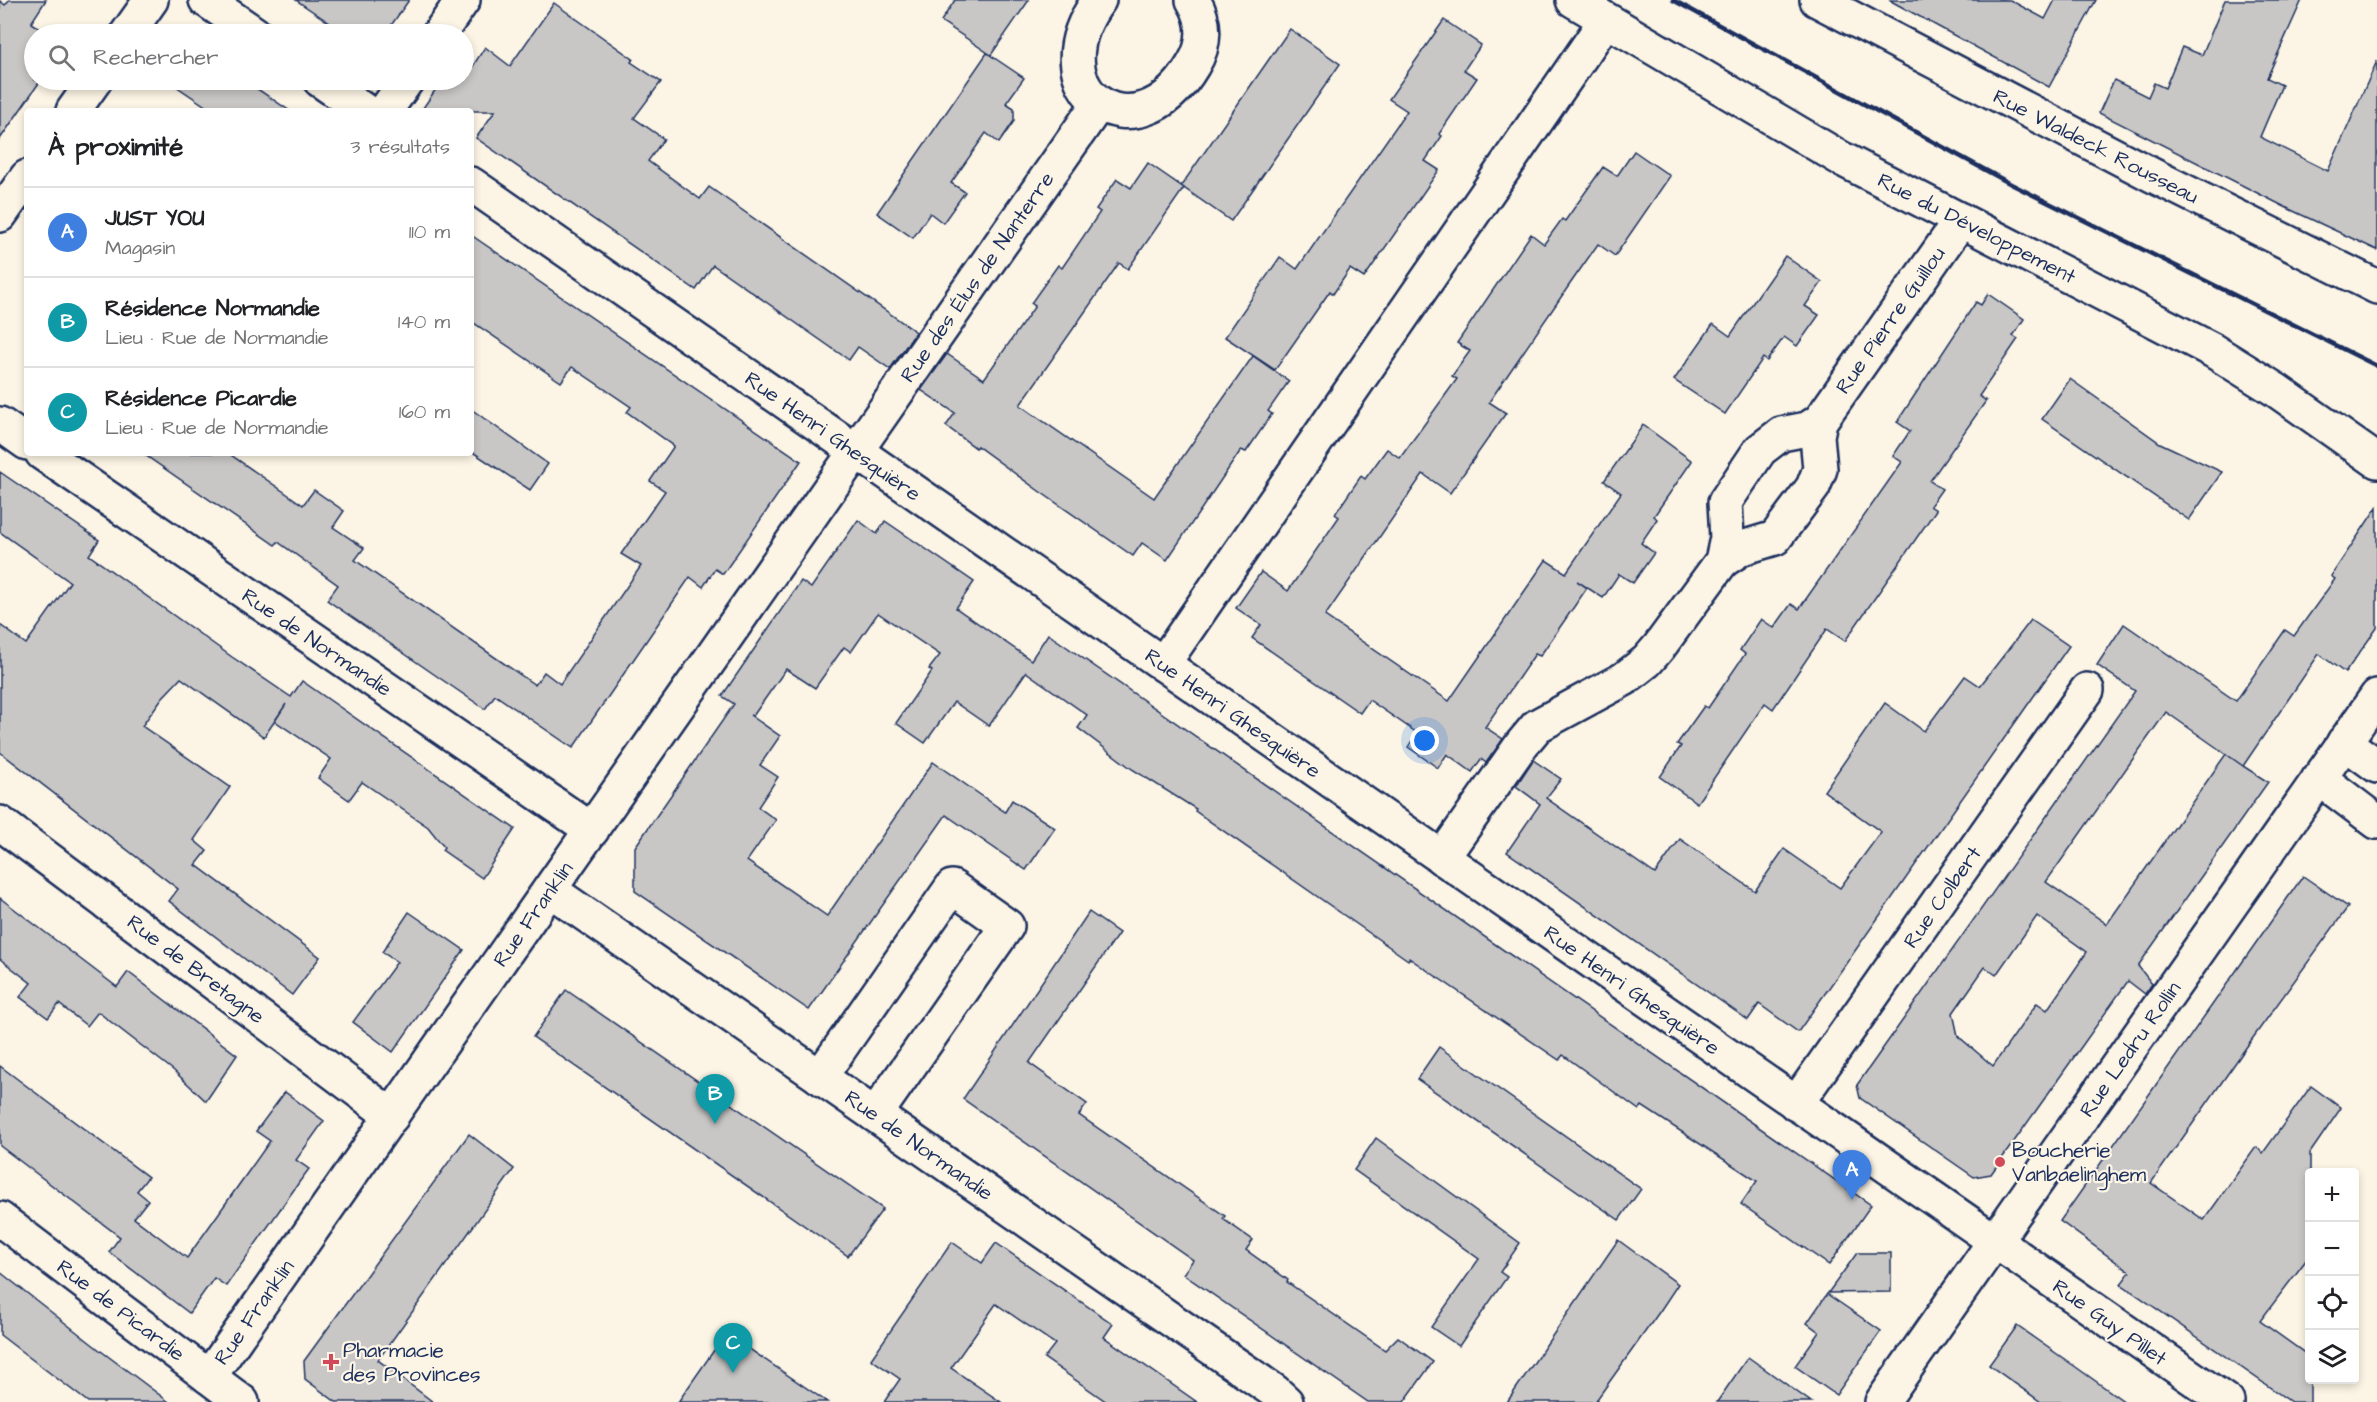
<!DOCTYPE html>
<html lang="fr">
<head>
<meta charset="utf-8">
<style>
	body { margin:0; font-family:"Architects Daughter",sans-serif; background:#f6f6f6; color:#202124 }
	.controls { position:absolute; right:18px; bottom:18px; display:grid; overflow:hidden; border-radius:6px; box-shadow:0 3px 9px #0003 }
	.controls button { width:54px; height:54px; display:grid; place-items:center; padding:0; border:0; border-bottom:2px solid #e0e0e0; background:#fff; color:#202124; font:30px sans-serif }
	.you { position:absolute; left:1425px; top:741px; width:21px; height:21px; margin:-15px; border:4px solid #fff; border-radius:50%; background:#1a73e8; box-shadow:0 0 0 9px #1a73e833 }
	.badge { display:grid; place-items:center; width:39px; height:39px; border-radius:50%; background:#d1495b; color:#fff; font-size:20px; font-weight:700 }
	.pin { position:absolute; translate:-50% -50px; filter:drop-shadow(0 2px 3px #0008) }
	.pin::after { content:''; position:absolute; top:32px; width:21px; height:18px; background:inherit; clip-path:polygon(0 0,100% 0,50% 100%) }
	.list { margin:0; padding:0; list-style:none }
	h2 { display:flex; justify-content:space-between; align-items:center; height:78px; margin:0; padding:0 24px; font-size:26px }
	h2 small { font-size:20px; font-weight:400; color:#757577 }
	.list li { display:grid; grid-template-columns:39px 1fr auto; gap:18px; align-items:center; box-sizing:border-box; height:90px; padding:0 24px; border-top:2px solid #e0e0e0 }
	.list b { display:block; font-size:22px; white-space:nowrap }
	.list p { margin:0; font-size:20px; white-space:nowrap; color:#757577 }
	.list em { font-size:20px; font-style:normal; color:#757577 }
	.icon { flex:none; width:33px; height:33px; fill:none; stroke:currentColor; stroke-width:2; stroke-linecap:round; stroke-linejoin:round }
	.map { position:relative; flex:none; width:2377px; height:1402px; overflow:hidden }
	.search { position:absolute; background:#fff; box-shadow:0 3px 9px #0003; left:24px; top:24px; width:450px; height:66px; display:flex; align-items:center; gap:15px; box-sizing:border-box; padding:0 21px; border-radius:33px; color:#757577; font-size:22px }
	.panel { position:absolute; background:#fff; box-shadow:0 3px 9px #0003; left:24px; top:108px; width:450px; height:348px; border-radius:6px }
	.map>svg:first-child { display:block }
	.building { fill:#c8c7c6; stroke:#1b2f5e; stroke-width:1.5; fill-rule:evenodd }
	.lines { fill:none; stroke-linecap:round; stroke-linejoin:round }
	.street-casing { stroke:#1b2f5e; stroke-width:38 }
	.secondary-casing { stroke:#1b2f5e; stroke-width:38 }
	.street { stroke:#fcf5e5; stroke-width:33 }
	.secondary { stroke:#fcf5e5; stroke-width:33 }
	.rail { stroke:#1b2f5e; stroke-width:4.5 }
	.poi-dot { fill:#d1495b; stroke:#fcf5e5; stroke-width:2 }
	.labels { text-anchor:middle; stroke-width:4.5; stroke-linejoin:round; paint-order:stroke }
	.street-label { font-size:21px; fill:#1b2f5e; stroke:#fcf5e5 }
	.poi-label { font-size:21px; fill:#1b2f5e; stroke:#fcf5e5; text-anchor:start }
</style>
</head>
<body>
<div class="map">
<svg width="2377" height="1402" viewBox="0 0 2377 1402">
	<rect width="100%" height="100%" fill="#fcf5e5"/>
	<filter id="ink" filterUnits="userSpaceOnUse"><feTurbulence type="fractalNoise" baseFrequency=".0167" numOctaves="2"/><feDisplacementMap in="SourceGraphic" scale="12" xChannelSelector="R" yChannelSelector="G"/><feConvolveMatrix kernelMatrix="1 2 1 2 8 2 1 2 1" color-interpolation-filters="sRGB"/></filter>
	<g filter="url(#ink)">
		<g class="building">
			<path d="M9,0h37l-15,23 17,11h-14v46h7l-41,59v-138l5,4z"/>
			<path d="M296,0h113l-24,34h-39z"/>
			<path d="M955,0h74l-38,55 -50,-34z"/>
			<path d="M1889,0h121l35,19 10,-19h41l-47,87z"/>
			<path d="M2225,0h77l-35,78 15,7 -22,52 68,34 49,-110v189l-88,-41 -190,-96 15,-33 34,17 6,-14 11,5 17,-41 20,8z"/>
			<path d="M554,3l79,56 -2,3 30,20 -27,36 30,21 -16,22 52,38 9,-12 207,145 -26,37 -32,-22 -9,13 -136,-95 -17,25 -220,-152 19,-27h-74l21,-31h22l21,-33 25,19z"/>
			<path d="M1444,20l37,25 -17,25 13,8 -38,56 3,2 -17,25 14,9 -75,108 -14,-9 -17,25 -3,-3 -55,79 -50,-33 55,-80 17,12 110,-158 -18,-12z"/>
			<path d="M1290,29l50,35 -109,157 -50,-35z"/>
			<path d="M987,53l37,25 -18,25 8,5v13l-15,22 -13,-10 -35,50 14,9 -22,31 -13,-10 -17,25 -36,-25z"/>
			<path d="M167,80h77l46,31h-77z"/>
			<path d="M1634,151l36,25 -55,80 -17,-12 -28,40 -81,118 17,11 -56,80 -27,-19 -98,142 124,85 97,-141 20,13 55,-80 -17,-12 39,-56 49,36 -38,55 3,3 -16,24 13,10 -21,30 -14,-9 -16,24 -26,-17 10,7 -47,68 -5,-2 -50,73 18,12 -17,24 -5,-4 -9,13 -25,-18 -9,14 -30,-21 9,-14 -48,-33 -9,13 -108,-75 9,-13 -25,-17 25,-36 27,19 51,-74 -4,-3 26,-38 4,3 22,-30 13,9 57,-79 -5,-3 18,-25 -13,-8 74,-109 13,10 18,-25 3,2 38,-54 14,9z"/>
			<path d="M1148,163l36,25 -56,81 -9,-6 -99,142 134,93 99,-142 36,25 -21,30 4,3 -26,38 -5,-2 -74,110 -25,-17 -9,13 -94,-65 -62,-45 -1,2 -30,-22 9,-13 -34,-23 26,-36 37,25 51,-73 -4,-3 27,-38 4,3 38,-56 -4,-3 21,-30 14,9z"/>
			<path d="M471,235l330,226 -78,113 -8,-5 -12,18 -13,-10 -117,171 -78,-53 -10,14 -44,-30 -114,-79 11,-15 -60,-43 -3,3 -133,-92h86l75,52 11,-15 30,21 -11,16 31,21 -9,12 180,125 9,-13 16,12 81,-118 -20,-12 44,-63 -15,-10 24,-35 -47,-34 4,-5 -59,-40 -11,15 -90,-61z"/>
			<path d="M1785,256l37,26 -17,24 14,9 -22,31 -13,-9 -17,24 -4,-3 -38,56 -51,-34 39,-56 17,12z"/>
			<path d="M1988,294l36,25 -11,17 5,3 -39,57 7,5 -56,80 12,8 -12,17 6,4 -91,131 -18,-12 -54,80 -8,-6 -68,100 -37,-26 21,-31 -4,-2 27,-38 4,2 37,-54 -5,-4 21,-31 13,9 17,-24 8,5 103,-147 -9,-6 17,-25 -13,-9 79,-120 5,3z"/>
			<path d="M2070,379l90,64 62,29 -33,48 -147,-101z"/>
			<path d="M471,409l77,55 -18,26 -59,-39z"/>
			<path d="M0,472l99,68 -10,15 143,102 59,40 11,-16 213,148 -33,49 -40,-28 2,-3 -16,-20 -66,-45 -13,18 -31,-22 13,-19 -56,-38 11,-17 -22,33 -83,-59 -19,20 -20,28 88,61 -36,53 13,11 -11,14 124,92 -28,38 -123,-94 9,-12 -178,-137v-127l26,19 44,-62 -70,-50z"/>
			<path d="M2377,507v121l-32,45 -26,-19 -76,112 25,16 -130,184 14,18 -7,10 -17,-13 -137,193 -17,3 -114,-79 -3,-13 278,-394 -38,-26 27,-41 112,77 49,-71 9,6 41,-57 -4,-3zM2166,712l77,54 -17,-12 -119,170 -61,-42zM2037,916l50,36 -40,58 -10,-7 -44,63 -35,-30 -5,-23 32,-46 11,8z"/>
			<path d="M858,520l19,14 8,-13 89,61 -18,26 75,52 17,-26 823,571 -42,60 -88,-61 16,-23 -115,-75 -3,4 -76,-55 -4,5 -150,-102 -1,2 -213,-149 1,-2 -64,-40 -54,-41 9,-13 -61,-43 -37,54 -35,-24 -29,41 -29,-20 36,-52 -3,-2 11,-14 -62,-42 -27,39 -7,-5 -29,41 -29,-19 -33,47 -3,-1 30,21 -20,29 18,12 -20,30 18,13 -29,41 80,55 106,-154 72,50 7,-12 43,28 -29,42 -80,-55 -137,195 -174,-119v-44l99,-143 -12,-8 79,-115 10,7z"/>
			<path d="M2031,620l38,26 -271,386 -39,-28 -11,16 -241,-168 33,-48 -24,-18 17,-26 28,19 -15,19 109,76 25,-35 75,52 29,-42 56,39 41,-56 -57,-41 61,-88 39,28 41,-55 15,10z"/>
			<path d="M2303,876l45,31 -98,135 -99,141 53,37 52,-73 7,6 48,-67 30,22 -31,45v102l-50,66 50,36v45h-19l-170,-118 9,-12 -70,-51z"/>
			<path d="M0,898l117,89 11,-15 109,83 -31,46 -33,-31 -75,-58 -11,14 -28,-22 -11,14 -28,-21 11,-14 -31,-24z"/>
			<path d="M409,912l55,38 -71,102 -40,-30 44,-60 -15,-10z"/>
			<path d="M1089,912l30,21 -90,130 58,41 -8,11 146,101 -2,3 30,21 -7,10 42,30 -1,2 98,68 13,-13 35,25 -29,40h-36l-185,-128 10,-14 -230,-161z"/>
			<path d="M566,990l317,219 -35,47 -315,-219z"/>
			<path d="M1439,1047l202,142 -22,31 -202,-141z"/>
			<path d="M0,1066l148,111 -11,14 11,9 -14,18 53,40 83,-117 -14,-10 29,-39 39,29 -28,39 13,9 -9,12 -74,105 -12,-8 -25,35 -80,-61 11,-15 -120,-91z"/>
			<path d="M469,1134l45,35 -136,191 55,42h-97l-31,-23 -1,-18z"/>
			<path d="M1376,1138l144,105 -20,29 7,5 -48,69 -28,-19 48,-68 -125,-89z"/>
			<path d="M1618,1240l60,44 -18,27 -65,91h-88z"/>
			<path d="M952,1242l30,21 14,-20 117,81 -9,13 93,65h-90l-63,-44 11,-14 -59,-40 -45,64 50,34h-117l16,-23 -29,-20z"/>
			<path d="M1857,1253h34v39l-63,1z"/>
			<path d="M0,1272l101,79 68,51h-81l-71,-54 -17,-13z"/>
			<path d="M1827,1294l54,37 -45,64 -41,-29 24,-34 -12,-9z"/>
			<path d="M2017,1326l56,39 52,37h-84l-52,-37z"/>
			<path d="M726,1333l101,69h-149z"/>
			<path d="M1748,1357l63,45h-94z"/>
		</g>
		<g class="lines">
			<defs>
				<g id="street">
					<path d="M206,0l49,34"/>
					<path d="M1099,0c-67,91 37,162 94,65 13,-21 13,-44 0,-65"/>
					<path d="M1573,0l269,159 370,191 64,40 101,71"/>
					<path d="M1817,0l335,175 225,112"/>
					<path d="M127,34l24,-34"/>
					<path d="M439,34l24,-34"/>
					<path d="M320,80l45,31"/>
					<path d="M73,111l22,-31"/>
					<path d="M385,111l22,-31"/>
					<path d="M471,184l1756,1218"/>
					<path d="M0,215l27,-38"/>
					<path d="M0,424l27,19"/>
					<path d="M42,453l550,377"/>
					<path d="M1722,561l20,-13 33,-10 38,-51 7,-18 -3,-33 3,-15 141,-201"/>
					<path d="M1163,664l443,-644"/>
					<path d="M2344,742l33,24"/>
					<path d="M2319,778l58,44"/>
					<path d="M0,823l392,293"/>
					<path d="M1442,858l80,-114 15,-18 87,-47 23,-18 12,-14 63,-86 5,-23 -2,-36 35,-52 21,-16 26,-5 13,-8"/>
					<path d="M550,890l724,501 12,11"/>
					<path d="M820,1077l132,-190 55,39 -132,189"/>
					<path d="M1796,1104l291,-414"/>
					<path d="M0,1219l242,183"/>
					<path d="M209,1377l890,-1274"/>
				</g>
				<path id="secondary" d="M1882,1402l495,-706"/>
			</defs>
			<use href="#street" class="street-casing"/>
			<use href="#secondary" class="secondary-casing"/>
			<use href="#street" class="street"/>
			<use href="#secondary" class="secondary"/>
			<path class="rail" d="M1673,0l338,184 366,182"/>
		</g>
	</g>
	<g class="poi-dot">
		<circle cx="2000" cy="1162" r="6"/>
		<path d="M328 1353h6v6h6v6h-6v6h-6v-6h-6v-6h6z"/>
	</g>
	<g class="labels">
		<g class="street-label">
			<text transform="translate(2096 146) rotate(27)" y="7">Rue Waldeck Rousseau</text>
			<text transform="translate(1977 228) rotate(27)" y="7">Rue du Développement</text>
			<text transform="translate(977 277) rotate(-55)" y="7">Rue des Élus de Nanterre</text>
			<text transform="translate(1890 320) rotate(-55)" y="7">Rue Pierre Guillou</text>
			<text transform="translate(833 436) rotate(35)" y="7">Rue Henri Ghesquière</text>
			<text transform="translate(317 642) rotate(34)" y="7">Rue de Normandie</text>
			<text transform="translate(1233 713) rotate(35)" y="7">Rue Henri Ghesquière</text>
			<text transform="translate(1942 897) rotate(-55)" y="7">Rue Colbert</text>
			<text transform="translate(533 914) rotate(-55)" y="7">Rue Franklin</text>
			<text transform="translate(196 969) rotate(37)" y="7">Rue de Bretagne</text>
			<text transform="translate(1632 990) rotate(35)" y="7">Rue Henri Ghesquière</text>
			<text transform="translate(2130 1049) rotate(-55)" y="7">Rue Ledru Rollin</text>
			<text transform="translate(919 1145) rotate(35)" y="7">Rue de Normandie</text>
			<text transform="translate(121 1310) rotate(37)" y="7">Rue de Picardie</text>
			<text transform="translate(254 1312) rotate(-55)" y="7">Rue Franklin</text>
			<text transform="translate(2110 1322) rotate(35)" y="7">Rue Guy Pillet</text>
		</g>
		<g class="poi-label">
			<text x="2012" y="1157">Boucherie<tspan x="2012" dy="24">Vanbaelinghem</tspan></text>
			<text x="343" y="1357">Pharmacie<tspan x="343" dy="24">des Provinces</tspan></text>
		</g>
	</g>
</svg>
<div class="controls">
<button>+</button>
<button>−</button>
<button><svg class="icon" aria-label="locate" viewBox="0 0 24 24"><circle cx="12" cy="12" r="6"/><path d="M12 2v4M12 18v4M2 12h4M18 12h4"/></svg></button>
<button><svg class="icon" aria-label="layers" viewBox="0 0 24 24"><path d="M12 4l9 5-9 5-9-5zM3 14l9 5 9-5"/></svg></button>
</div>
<div class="you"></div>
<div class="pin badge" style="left:1852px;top:1200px;background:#3f7fe0">A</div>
<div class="pin badge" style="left:715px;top:1124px;background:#0f9aa8">B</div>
<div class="pin badge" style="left:733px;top:1373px;background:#0f9aa8">C</div>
<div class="search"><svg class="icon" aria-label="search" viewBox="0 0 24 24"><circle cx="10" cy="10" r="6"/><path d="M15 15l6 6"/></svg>Rechercher</div>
<section class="panel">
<h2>À proximité<small>3 résultats</small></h2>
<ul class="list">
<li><span class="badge" style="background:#3f7fe0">A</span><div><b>JUST YOU</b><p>Magasin</p></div><em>110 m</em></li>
<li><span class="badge" style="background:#0f9aa8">B</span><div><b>Résidence Normandie</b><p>Lieu · Rue de Normandie</p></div><em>140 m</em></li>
<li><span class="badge" style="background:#0f9aa8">C</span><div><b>Résidence Picardie</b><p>Lieu · Rue de Normandie</p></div><em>160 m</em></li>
</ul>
</section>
</div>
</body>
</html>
